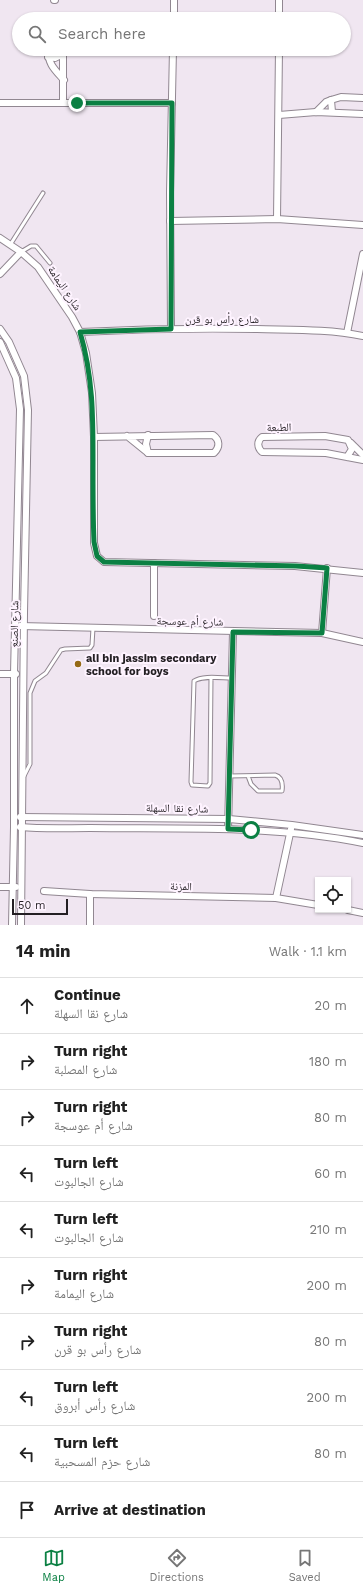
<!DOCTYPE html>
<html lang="en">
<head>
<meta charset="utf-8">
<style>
	body { margin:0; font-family:"Work Sans","Noto Naskh Arabic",sans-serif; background:#f6f6f6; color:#222 }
	.controls { position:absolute; right:12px; bottom:12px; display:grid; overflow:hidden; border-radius:0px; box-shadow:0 1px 3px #0004 }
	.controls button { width:36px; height:36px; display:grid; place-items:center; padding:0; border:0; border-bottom:1px solid #e0e0e0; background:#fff; color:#222; font:20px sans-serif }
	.scale { position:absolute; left:12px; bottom:10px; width:56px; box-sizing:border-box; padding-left:4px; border:2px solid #231f23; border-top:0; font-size:11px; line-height:14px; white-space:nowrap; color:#231f23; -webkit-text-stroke:3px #fef3ff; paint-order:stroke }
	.stop { position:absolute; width:12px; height:12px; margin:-9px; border:3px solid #0b8043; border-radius:50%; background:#fff }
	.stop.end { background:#0b8043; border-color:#fff; box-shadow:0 1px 4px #0008 }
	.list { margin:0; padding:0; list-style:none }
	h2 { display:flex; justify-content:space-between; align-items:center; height:52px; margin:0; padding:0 16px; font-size:17px }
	h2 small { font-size:13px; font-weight:400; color:#767676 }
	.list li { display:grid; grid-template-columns:26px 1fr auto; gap:12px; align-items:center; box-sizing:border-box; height:56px; padding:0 16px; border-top:1px solid #e0e0e0 }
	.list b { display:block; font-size:15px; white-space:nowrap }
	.list p { margin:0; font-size:13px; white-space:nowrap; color:#767676 }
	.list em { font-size:13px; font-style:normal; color:#767676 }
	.icon { flex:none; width:22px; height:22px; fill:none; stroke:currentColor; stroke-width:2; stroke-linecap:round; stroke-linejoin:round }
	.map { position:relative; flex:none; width:363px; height:925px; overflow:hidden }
	.search { position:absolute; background:#fff; box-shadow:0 1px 3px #0004; left:12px; right:12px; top:12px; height:44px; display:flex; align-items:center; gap:10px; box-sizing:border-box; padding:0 14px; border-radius:22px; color:#767676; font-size:15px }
	.sheet { height:612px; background:#fff }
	nav { display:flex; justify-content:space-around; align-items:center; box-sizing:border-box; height:56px; border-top:1px solid #e0e0e0; background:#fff; font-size:11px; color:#767676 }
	nav a { display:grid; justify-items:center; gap:2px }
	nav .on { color:#0b8043 }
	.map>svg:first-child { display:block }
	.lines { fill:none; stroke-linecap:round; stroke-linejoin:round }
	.lane-casing { stroke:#918791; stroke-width:5 }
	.street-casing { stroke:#918791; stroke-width:8 }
	.lane { stroke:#fff; stroke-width:3 }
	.street { stroke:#fff; stroke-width:6 }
	.route { stroke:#0b8043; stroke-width:5 }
	.poi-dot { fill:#956a16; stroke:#fef3ff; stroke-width:1.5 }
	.labels { text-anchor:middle; stroke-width:4; stroke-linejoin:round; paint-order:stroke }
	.street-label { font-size:11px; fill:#231f23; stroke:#fef3ff }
	.poi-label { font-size:11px; font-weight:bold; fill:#231f23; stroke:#fef3ff; text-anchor:start }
</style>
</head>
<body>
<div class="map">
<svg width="363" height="925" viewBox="0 0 363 925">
	<rect width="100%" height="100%" fill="#f0e6f1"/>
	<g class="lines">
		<defs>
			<g id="lane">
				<path d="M10,245l33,-52"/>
				<path d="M21,252l10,-6h5l14,17"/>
				<path d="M211,678l-1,105 -2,3 -16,-1 -1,-3 3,-101c9,-6 27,-3 38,-3"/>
				<path d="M24,776l6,-12v-71l5,-12 11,-8 15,-23 4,-1 25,-1 2,-3 1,-17"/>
				<path d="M229,776l46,-1c7,2 8,9 7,16h-24l-7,-7 -3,-8"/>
			</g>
			<g id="street">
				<path d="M54,0h1"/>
				<path d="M174,0v19"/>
				<path d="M279,19v-19"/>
				<path d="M48,49c0,15 6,20 16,31"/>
				<path d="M63,49v54"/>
				<path d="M48,57l7,1 8,-4"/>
				<path d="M0,103h172"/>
				<path d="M316,112l10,-10 5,-2"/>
				<path d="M332,112l-1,-12 10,-3 22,1"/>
				<path d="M279,115l37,-3 47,2"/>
				<path d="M277,219l2,-170"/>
				<path d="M170,221l107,-2 86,6"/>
				<path d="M0,238l21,14 17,15 34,50 8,15 6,21 6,40 2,44v106l3,13 7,6 191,4 68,7"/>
				<path d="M0,274l21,-22"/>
				<path d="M0,329l9,13 15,34 4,34 -4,203 -3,312"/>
				<path d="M171,329l-1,-137 3,-143"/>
				<path d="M80,332c59,-3 118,-4 177,-3 35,1 71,0 106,7"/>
				<path d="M347,333l16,-79"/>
				<path d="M0,342l16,36 4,31 -6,265v153l-2,98"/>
				<path d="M148,435l-2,9 2,9"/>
				<path d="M94,437l119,-2c7,5 7,12 1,18h-66l-21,-17"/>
				<path d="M351,443l12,12"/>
				<path d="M347,457l5,-8 -4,-9 -23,-4 -63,1c-5,4 -5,10 0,15l64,1 37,7"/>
				<path d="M154,616v-53"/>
				<path d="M20,626l302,7 41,9"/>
				<path d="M322,633l5,-65"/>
				<path d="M0,674h16"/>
				<path d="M20,817l209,2 63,6 71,10"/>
				<path d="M20,827c23,2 46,1 70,1 90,1 184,-3 273,15"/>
				<path d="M228,829l5,-197"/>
				<path d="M0,887h16"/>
				<path d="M44,891l46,3 186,4 42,7"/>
				<path d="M276,898l15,-69"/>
				<path d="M348,910l15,3"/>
				<path d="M90,925v-31"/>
			</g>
		</defs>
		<use href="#lane" class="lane-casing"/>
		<use href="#street" class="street-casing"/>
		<use href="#lane" class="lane"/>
		<use href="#street" class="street"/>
	</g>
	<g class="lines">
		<path class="route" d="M77,103h95l-1,226 -91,3c14,48 13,90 13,140 0,23 0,47 1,70l3,14 7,6 192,4 31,2 -5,65 -89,-1 -5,197 23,1"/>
	</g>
	<circle class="poi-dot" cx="78" cy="664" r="4"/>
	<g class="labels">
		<g class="street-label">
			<text transform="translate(65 288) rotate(56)" y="4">شارع اليمامة</text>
			<text x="222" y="323">شارع رأس بو قرن</text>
			<text transform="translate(279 427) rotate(-1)" y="4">الطبعة</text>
			<text transform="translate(190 621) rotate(1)" y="4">شارع أم عوسجة</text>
			<text transform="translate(14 624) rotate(-89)" y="4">شارع الصنع</text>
			<text transform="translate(177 808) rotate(1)" y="4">شارع نقا السهلة</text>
			<text transform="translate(181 886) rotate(1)" y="4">المزنة</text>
		</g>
		<g class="poi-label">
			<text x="86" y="662">ali bin jassim secondary<tspan x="86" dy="13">school for boys</tspan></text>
		</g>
	</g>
</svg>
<div class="controls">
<button><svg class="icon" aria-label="locate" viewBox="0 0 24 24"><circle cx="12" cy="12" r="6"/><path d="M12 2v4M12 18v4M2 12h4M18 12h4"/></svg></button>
</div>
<div class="scale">50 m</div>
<div class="stop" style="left:251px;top:830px"></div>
<div class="stop end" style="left:77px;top:103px"></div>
<div class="search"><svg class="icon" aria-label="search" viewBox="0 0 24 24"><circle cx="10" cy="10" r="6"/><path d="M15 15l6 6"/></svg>Search here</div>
</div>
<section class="sheet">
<h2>14 min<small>Walk · 1.1 km</small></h2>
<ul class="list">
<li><svg class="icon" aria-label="ahead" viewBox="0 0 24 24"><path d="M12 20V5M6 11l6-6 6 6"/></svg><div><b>Continue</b><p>شارع نقا السهلة</p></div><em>20 m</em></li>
<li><svg class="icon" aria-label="right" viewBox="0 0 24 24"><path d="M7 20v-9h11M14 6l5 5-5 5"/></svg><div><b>Turn right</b><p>شارع المصلبة</p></div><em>180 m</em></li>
<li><svg class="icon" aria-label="right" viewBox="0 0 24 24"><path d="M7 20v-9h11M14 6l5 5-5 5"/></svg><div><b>Turn right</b><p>شارع أم عوسجة</p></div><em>80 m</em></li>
<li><svg class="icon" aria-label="left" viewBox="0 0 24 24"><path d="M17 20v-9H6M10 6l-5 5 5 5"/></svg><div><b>Turn left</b><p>شارع الجالبوت</p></div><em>60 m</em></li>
<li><svg class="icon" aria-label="left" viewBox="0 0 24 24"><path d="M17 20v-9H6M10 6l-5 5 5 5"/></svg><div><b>Turn left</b><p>شارع الجالبوت</p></div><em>210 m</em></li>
<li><svg class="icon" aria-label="right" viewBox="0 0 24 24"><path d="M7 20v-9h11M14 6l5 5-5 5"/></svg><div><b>Turn right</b><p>شارع اليمامة</p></div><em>200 m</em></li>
<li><svg class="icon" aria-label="right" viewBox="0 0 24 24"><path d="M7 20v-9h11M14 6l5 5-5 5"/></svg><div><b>Turn right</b><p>شارع رأس بو قرن</p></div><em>80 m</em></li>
<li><svg class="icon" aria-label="left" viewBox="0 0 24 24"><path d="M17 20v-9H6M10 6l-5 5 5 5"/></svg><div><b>Turn left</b><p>شارع رأس أبروق</p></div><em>200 m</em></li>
<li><svg class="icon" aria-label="left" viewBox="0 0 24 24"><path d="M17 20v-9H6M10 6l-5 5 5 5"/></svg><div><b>Turn left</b><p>شارع حزم المسحبية</p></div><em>80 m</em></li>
<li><svg class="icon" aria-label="arrive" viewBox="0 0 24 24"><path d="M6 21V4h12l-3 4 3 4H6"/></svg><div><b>Arrive at destination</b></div></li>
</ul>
</section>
<nav>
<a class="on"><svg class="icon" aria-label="map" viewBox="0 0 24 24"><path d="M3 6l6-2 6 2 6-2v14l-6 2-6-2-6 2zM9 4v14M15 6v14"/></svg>Map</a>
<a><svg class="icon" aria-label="directions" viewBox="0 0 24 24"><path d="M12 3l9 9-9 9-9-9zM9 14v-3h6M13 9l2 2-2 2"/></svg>Directions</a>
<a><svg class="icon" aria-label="saved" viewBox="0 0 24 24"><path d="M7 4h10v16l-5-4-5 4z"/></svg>Saved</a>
</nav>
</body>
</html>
